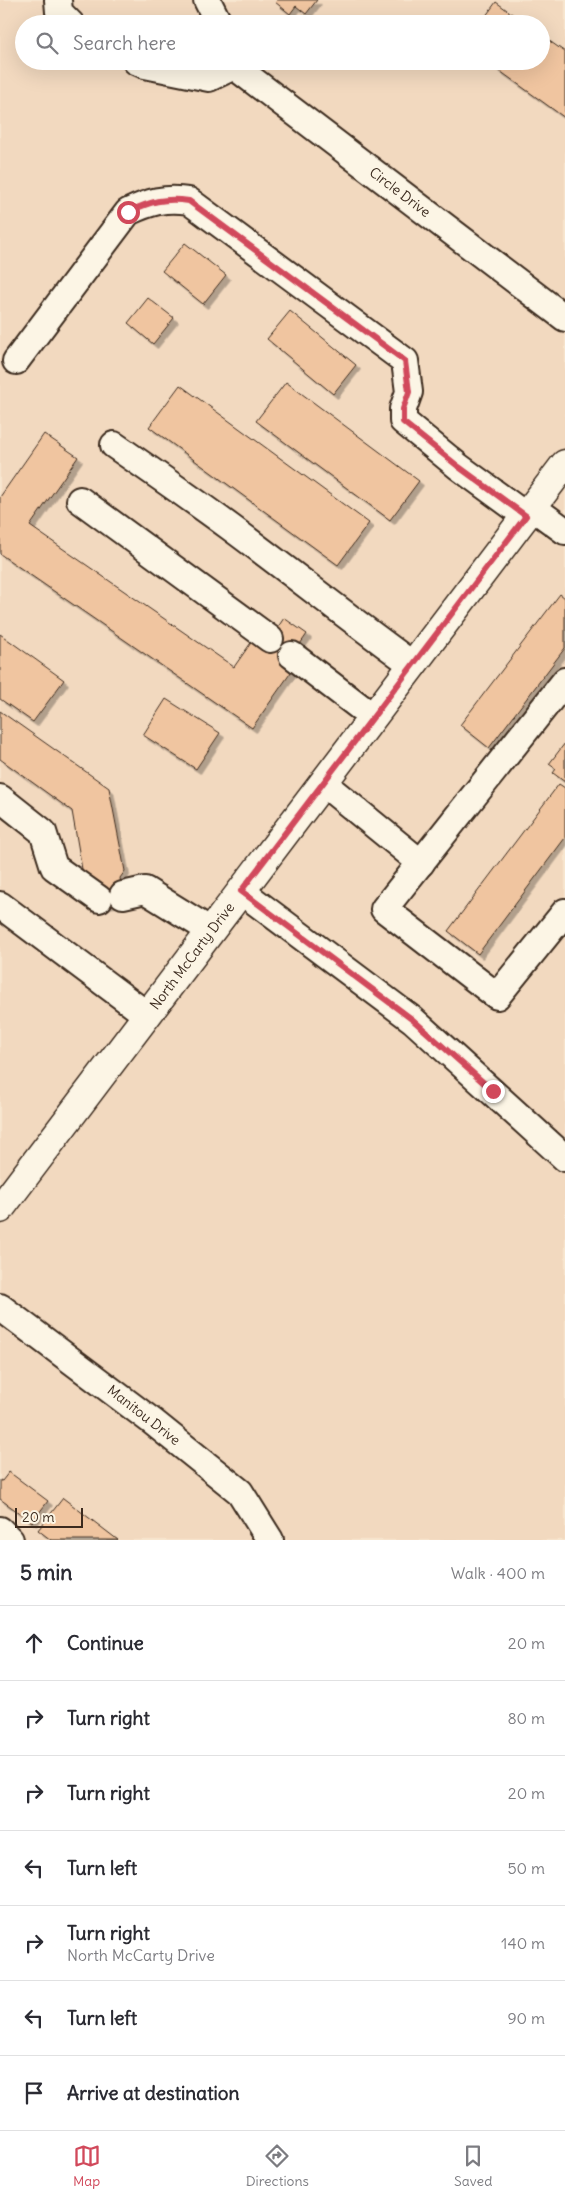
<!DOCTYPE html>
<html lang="en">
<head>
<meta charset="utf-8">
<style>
	body { margin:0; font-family:Delius,sans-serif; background:#f7f7f7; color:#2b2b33 }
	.scale { position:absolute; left:15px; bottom:12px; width:68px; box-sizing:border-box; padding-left:5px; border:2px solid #3b2a1e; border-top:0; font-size:14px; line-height:18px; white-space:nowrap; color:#3b2a1e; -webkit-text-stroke:4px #fcf5e5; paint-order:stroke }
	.stop { position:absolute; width:15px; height:15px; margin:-11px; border:4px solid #d1495b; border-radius:50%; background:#fff }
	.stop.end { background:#d1495b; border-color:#fff; box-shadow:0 1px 5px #0008 }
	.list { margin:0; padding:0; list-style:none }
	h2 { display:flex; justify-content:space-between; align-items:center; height:65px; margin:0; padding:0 20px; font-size:21px }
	h2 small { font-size:16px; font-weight:400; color:#7c7c81 }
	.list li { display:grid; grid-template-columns:32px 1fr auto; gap:15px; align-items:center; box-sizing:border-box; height:75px; padding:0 20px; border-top:1px solid #e1e1e2 }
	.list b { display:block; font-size:19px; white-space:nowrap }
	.list p { margin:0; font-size:16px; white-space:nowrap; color:#7c7c81 }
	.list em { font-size:16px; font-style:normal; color:#7c7c81 }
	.icon { flex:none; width:28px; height:28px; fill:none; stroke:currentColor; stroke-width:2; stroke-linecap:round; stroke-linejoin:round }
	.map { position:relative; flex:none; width:565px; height:1540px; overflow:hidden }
	.search { position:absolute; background:#fff; box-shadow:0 5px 20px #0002; left:15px; right:15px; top:15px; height:55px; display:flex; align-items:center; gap:12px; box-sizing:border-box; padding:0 18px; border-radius:28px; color:#7c7c81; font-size:19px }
	.sheet { height:590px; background:#fff }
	nav { display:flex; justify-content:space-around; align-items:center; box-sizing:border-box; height:70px; border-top:1px solid #e1e1e2; background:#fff; font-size:14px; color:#7c7c81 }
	nav a { display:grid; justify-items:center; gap:2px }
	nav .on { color:#d1495b }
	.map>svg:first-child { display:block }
	.built { fill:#f2d9bf; fill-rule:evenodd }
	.building { fill:#f0c5a0; stroke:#3b2a1e; filter:url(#shadow) }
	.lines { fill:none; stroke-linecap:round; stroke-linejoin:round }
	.minor-casing { stroke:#3b2a1e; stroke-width:30 }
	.major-casing { stroke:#3b2a1e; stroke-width:31 }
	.minor { stroke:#fcf5e5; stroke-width:26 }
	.major { stroke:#fcf5e5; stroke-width:28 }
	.route { stroke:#d1495b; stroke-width:6 }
	.labels { text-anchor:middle; stroke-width:5; stroke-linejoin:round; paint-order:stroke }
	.street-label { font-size:14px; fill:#3b2a1e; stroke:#fcf5e5 }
</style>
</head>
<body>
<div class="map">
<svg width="565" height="1540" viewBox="0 0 565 1540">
	<defs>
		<filter id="shadow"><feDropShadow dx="4.5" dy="4.5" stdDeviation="0" flood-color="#0004"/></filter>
	</defs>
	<rect width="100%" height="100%" fill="#f8e7d0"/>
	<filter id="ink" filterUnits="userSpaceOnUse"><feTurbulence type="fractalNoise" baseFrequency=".02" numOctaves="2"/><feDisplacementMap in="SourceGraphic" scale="10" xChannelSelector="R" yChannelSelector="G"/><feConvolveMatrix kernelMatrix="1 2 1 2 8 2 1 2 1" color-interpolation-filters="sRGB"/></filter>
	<g filter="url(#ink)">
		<path class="built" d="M0,0h565v1540h-565zM24,24h517v37h-517z"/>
		<g class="building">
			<path d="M277,0h40l-11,14 -10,-8 -6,8 -15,-12z"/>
			<path d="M496,2l30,22h-46z"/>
			<path d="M541,35l24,17v66l-79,-57h55z"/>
			<path d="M185,243l41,32 -23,29 -41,-33z"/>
			<path d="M148,298l26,20 -21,26 -25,-21z"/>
			<path d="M290,311l66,54 -23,29 -66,-55z"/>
			<path d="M286,382l133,99 -29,39 -134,-99z"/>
			<path d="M180,385l189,138 -31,42 -189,-138z"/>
			<path d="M44,434l34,23 -48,69 204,141 21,-30 11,8 18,-27 23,16 -20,29 7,5 -42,60 -252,-174v-57z"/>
			<path d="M560,594l5,4v50l-76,100 -29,-23z"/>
			<path d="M0,634l64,46 -31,42 -33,-23z"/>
			<path d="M166,699l54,34 -24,36 -53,-34z"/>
			<path d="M0,711l109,77 16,83 -5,7 4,22 -24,5 -17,-30 -11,-64 -72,-52z"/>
			<path d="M565,743v39l-12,-9 3,-4 -7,-5z"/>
			<path d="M559,784l6,4v50l-87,116 -30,-23z"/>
			<path d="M9,1472l39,29 -16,21 -32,-23v-19l2,1z"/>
			<path d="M63,1498l55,42h-67l-13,-10z"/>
		</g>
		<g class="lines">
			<defs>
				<g id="minor">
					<path d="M58,0l1,12 12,12"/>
					<path d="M207,0l12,24"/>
					<path d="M136,61l9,4 64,13 25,-12 -1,-5"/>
					<path d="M234,66l331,252"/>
					<path d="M16,361l112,-149c21,-10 37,-15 61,-11l216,160 4,31 -6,17v12l56,46 67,49"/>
					<path d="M114,445c39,27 78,54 116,82 61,45 121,93 183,138"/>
					<path d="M80,500l190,139"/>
					<path d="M532,507l33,24"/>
					<path d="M292,655l81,62"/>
					<path d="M565,681l-181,228 113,87 68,-84"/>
					<path d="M323,783l98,80"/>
					<path d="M0,798l43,34 11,35 45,32"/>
					<path d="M241,891l172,129 152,138"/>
					<path d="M123,895l22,-5 66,41"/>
					<path d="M0,905l147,110"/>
					<path d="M0,1307l153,115 87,70 30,48"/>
					<path d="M0,1530l10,10"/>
				</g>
				<path id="major" d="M0,1209l565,-745"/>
			</defs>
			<use href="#minor" class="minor-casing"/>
			<use href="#major" class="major-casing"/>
			<use href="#minor" class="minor"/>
			<use href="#major" class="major"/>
		</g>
	</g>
	<g class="lines" filter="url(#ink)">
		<path class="route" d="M128,212c21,-10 37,-15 61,-11l216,160 4,31 -6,17v13l56,45 67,49 -285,375 172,129 80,71"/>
	</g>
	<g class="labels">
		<g class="street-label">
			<text transform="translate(400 192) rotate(37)" y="5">Circle Drive</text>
			<text transform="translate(192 956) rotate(-53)" y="5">North McCarty Drive</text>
			<text transform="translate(144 1415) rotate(38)" y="5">Manitou Drive</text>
		</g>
	</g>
</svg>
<div class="scale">20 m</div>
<div class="stop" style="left:128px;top:212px"></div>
<div class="stop end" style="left:493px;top:1091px"></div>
<div class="search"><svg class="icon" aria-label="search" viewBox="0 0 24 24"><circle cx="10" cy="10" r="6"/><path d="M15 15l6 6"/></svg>Search here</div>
</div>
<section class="sheet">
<h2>5 min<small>Walk · 400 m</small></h2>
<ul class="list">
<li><svg class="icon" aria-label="ahead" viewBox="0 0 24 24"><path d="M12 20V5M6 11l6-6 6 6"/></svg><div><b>Continue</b></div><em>20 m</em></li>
<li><svg class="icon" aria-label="right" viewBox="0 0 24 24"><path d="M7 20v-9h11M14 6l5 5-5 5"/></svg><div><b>Turn right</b></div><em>80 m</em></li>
<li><svg class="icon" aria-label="right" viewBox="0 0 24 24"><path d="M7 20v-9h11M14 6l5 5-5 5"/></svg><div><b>Turn right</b></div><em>20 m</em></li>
<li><svg class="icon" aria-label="left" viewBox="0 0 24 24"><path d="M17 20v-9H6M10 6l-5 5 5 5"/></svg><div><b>Turn left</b></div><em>50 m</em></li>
<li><svg class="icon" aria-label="right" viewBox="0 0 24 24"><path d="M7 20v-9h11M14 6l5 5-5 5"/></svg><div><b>Turn right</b><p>North McCarty Drive</p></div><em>140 m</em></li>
<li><svg class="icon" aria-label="left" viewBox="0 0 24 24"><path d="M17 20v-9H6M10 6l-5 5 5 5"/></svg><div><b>Turn left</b></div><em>90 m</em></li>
<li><svg class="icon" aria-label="arrive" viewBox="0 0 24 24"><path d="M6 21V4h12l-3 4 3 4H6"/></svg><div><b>Arrive at destination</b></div></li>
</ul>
</section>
<nav>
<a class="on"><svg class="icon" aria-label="map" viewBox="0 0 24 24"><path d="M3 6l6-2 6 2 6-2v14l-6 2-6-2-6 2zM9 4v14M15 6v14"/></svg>Map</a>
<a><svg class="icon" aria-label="directions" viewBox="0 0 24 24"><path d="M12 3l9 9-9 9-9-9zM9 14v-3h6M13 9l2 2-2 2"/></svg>Directions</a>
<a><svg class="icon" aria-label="saved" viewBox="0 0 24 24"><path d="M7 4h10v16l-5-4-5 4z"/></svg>Saved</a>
</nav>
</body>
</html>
